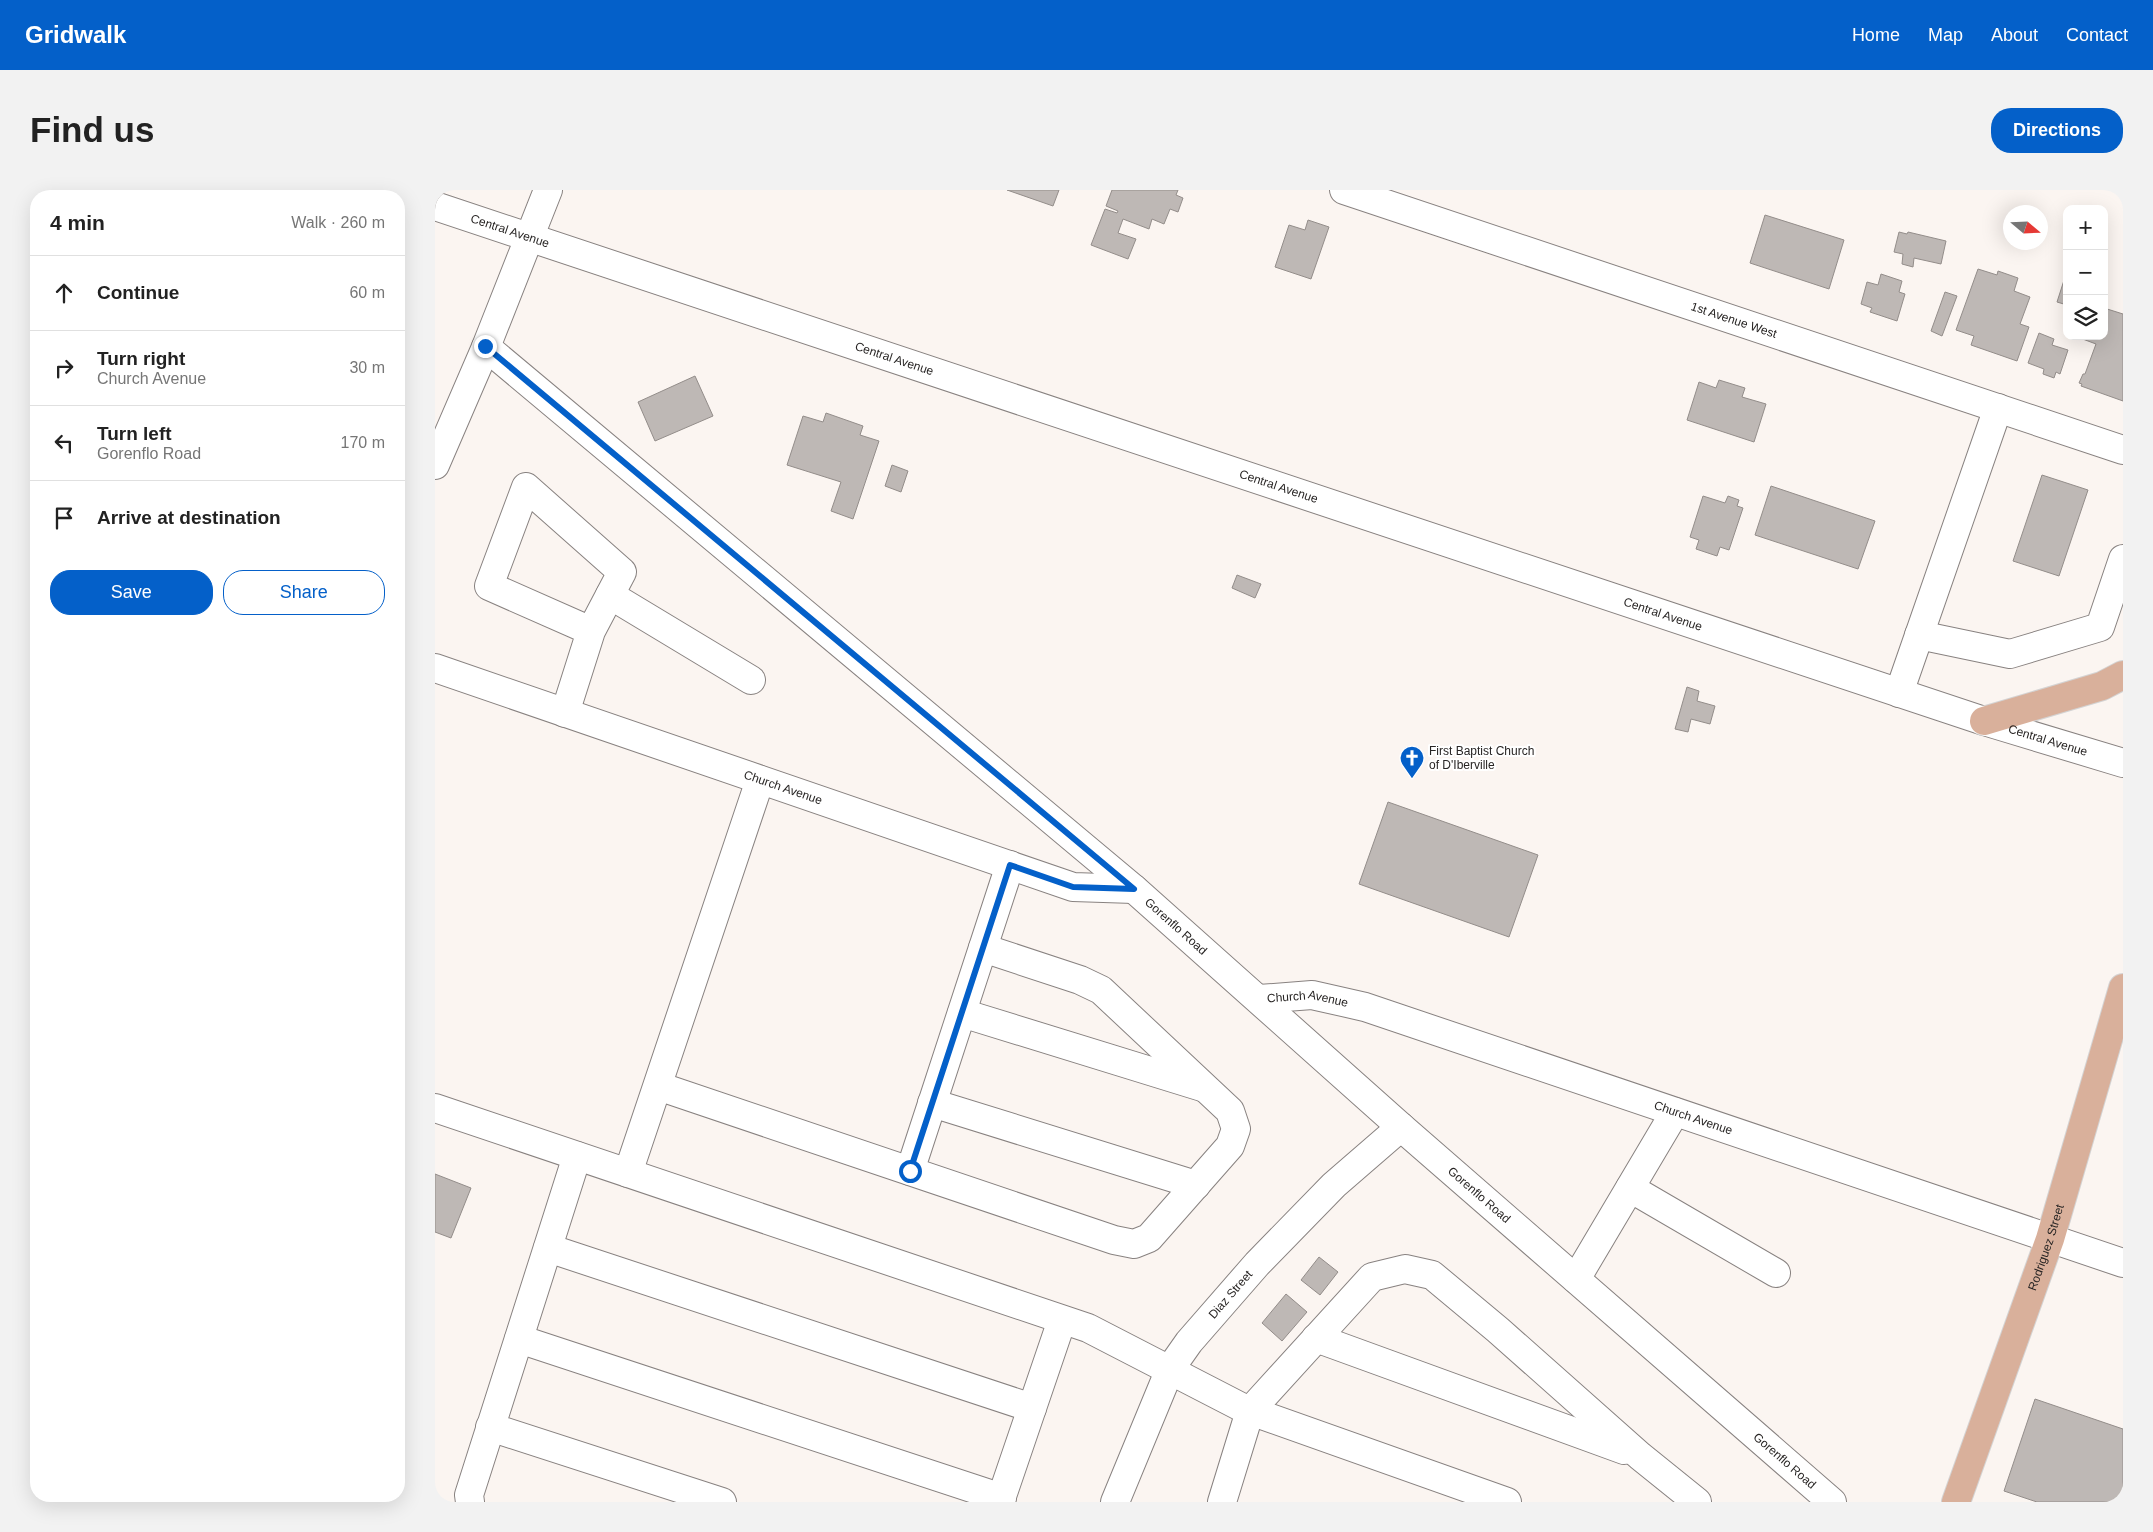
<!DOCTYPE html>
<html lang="en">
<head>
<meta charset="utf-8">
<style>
	body { margin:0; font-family:Arial,sans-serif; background:#f2f2f2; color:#222 }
	.controls { position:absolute; right:15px; top:15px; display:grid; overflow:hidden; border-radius:10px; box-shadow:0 5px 20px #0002 }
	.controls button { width:45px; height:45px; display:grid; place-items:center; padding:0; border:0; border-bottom:1px solid #e0e0e0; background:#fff; color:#222; font:25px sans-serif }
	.compass { position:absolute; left:1568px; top:15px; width:45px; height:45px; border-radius:50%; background:#fff; box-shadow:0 5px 20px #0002; rotate:109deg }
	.stop { position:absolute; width:15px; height:15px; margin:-11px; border:4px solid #0460c9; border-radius:50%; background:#fff }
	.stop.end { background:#0460c9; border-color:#fff; box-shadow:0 1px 5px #0008 }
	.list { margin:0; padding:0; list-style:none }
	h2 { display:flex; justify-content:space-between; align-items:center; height:65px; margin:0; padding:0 20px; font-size:21px }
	h2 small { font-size:16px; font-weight:400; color:#767676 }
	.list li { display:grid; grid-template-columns:32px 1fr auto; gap:15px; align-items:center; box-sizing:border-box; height:75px; padding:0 20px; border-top:1px solid #e0e0e0 }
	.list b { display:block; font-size:19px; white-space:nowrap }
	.list p { margin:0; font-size:16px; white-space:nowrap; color:#767676 }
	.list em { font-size:16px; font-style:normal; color:#767676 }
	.actions { display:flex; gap:10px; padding:15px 20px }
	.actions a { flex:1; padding:11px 0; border:1px solid #0460c9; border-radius:20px; text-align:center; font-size:18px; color:#0460c9 }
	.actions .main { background:#0460c9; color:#fff }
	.icon { flex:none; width:28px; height:28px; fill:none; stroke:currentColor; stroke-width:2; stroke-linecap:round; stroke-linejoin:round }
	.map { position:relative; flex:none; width:1688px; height:1312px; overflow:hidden; border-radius:20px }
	header { display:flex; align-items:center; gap:30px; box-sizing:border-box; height:70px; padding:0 25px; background:#0460c9; color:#fff }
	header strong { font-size:24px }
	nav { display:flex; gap:28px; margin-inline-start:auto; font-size:18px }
	.intro { display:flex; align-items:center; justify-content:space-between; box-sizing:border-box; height:120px; padding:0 30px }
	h1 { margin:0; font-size:35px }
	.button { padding:12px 22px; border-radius:20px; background:#0460c9; color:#fff; font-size:18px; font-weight:700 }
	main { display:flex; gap:30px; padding:0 30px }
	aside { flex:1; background:#fff; border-radius:20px; box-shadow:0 5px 20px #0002 }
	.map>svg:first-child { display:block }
	.building { fill:#beb8b5; stroke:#938d8a }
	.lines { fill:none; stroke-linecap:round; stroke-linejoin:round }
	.minor-casing { stroke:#888280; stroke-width:30 }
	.major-casing { stroke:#d4d3d3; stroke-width:30 }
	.minor { stroke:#fff; stroke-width:28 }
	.major { stroke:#d9b09b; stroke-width:28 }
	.route { stroke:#0460c9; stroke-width:6 }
	.labels { text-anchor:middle; stroke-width:4; stroke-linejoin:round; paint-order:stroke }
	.street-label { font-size:12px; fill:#282524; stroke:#fff }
	.poi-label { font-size:12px; fill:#282524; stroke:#fff; text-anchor:start }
</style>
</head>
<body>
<header>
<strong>Gridwalk</strong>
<nav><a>Home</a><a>Map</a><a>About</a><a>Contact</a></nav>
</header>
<div class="intro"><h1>Find us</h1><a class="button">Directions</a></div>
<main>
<aside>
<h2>4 min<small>Walk · 260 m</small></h2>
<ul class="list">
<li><svg class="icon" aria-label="ahead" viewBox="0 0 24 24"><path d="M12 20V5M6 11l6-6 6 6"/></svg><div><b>Continue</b></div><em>60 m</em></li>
<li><svg class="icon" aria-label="right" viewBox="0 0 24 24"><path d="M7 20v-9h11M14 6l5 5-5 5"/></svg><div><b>Turn right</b><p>Church Avenue</p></div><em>30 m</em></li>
<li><svg class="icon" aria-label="left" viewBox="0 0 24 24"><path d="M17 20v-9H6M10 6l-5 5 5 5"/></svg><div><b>Turn left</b><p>Gorenflo Road</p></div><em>170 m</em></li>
<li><svg class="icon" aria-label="arrive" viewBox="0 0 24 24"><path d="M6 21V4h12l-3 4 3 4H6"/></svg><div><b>Arrive at destination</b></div></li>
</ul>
<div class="actions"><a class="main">Save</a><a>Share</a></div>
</aside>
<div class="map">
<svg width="1688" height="1312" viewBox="0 0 1688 1312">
	<rect width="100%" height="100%" fill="#fbf5f1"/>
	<g class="building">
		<path d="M572,0h52l-6,16z"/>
		<path d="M677,0h66l-2,5 7,3 -5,14 -8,-3 -6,15 -12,-5 -3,10 -26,-10 -5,14 18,6 -8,20 -37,-14 14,-36 12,4 1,-2 -12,-5z"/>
		<path d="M1330,25l79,25 -15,49 -79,-26z"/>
		<path d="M873,30l21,7 -18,52 -36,-12 14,-42 16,5z"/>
		<path d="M1464,42l8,2 1,-2 38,9 -5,23 -27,-6 -1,9 -11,-3 1,-10 -9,-2z"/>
		<path d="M1543,79l19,6 1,-4 20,7 -4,13 16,6 -10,27 9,3 -12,34 -46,-16 3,-9 -18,-6z"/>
		<path d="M1446,84l21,7 -3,11 6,2 -8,27 -27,-9 2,-4 -11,-4 6,-22 11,3z"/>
		<path d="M1631,84h1v31l-10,-3z"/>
		<path d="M1510,102l12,4 -15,40 -11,-5z"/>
		<path d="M1669,118l19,6v87l-42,-15 1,-2 -3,-1 4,-9h2l11,-30 -16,-6v-2h24z"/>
		<path d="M1604,143l15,6 -2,6 16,5 -8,24 -4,-2 -2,6 -11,-4 1,-5 -16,-6z"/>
		<path d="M260,186l18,40 -58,25 -17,-39z"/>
		<path d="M1284,190l26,8 -3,9 24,7 -12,38 -67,-22 12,-38 17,6z"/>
		<path d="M391,223l37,13 -3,9 19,6 -26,78 -22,-8 10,-29 -54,-17 16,-49 20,6z"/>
		<path d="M457,275l16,6 -7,21 -16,-6z"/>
		<path d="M1607,285l46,15 -29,86 -46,-15z"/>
		<path d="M1336,296l104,35 -17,48 -103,-34z"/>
		<path d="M1268,306l22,7 3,-7 11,4 -2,6 6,2 -14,42 -9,-3 -3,9 -21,-7 3,-9 -9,-3z"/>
		<path d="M802,385l24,9 -6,14 -23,-10z"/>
		<path d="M1252,497l12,4 -2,10 18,5 -5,18 -19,-5 -3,13 -13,-3z"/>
		<path d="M953,612l150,53 -29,82 -150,-53z"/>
		<path d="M0,984l36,14 -20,50 -16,-6z"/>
		<path d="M884,1067l19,15 -18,23 -19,-15z"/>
		<path d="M851,1104l21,18 -25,29 -20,-18z"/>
		<path d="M1600,1209l88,30v73h-86l-33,-11z"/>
	</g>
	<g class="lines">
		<defs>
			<g id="minor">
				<path id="s1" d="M909,0l779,260"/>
				<path id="s2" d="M0,16l1549,515 139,42"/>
				<path id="s3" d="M51,157l648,542 267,238 431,375"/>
				<path d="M0,275l51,-118 62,-157"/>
				<path d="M175,405l141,85"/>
				<path d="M1484,445l91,19 90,-27 23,-68"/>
				<path id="s4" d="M0,478l638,219 61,2"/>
				<path d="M1464,503l99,-285"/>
				<path d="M130,523l26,-82 31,-59 -96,-85 -37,99 102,45"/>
				<path id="s5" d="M824,809l53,-4 53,12 758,256"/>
				<path d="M527,823l240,74"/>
				<path d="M223,896l456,154 20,4 15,-6 81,-92 6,-17 -6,-18 -129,-121 -21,-10 -97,-32"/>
				<path d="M497,913l264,82"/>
				<path d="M0,918l653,220 157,81 262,93"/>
				<path d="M475,981l100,-306"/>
				<path d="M193,983l132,-393"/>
				<path d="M1195,998l146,85"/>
				<path d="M113,1058l484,160"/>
				<path d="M1141,1089l99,-167"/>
				<path d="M881,1148l308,112"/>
				<path d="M84,1149l483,159"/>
				<path d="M55,1237l232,75"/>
				<path d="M35,1312l-1,-7 108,-339"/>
				<path d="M565,1312l62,-182"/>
				<path id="s6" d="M680,1312l55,-133 19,-27 68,-78 77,-79 67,-58"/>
				<path d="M787,1312l28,-91 122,-134 33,-8 27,6 66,55 142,126 57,46"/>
			</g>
			<g id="major">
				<path d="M1549,531l118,-35 21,-11"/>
				<path id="s7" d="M1521,1312l94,-263 73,-251"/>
			</g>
		</defs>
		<use href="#minor" class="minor-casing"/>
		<use href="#major" class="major-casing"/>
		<use href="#minor" class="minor"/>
		<use href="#major" class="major"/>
	</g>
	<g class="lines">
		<path class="route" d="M50,156l649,543 -61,-2 -63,-22 -100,306"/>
	</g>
	<defs>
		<symbol id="church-pin" viewBox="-11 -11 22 30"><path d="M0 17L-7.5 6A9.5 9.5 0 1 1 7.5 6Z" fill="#0460c9" stroke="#fff"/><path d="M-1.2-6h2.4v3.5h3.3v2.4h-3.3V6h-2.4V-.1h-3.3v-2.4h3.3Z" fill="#fff"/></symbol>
	</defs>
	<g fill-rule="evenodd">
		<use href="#church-pin" x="963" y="554" width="28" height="38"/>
	</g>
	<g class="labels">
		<g class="street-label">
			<text dy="4" stroke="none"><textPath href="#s2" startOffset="79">Central Avenue</textPath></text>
			<text dy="4" stroke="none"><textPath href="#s1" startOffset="411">1st Avenue West</textPath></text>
			<text dy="4" stroke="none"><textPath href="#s2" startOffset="484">Central Avenue</textPath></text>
			<text dy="4" stroke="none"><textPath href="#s2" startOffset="889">Central Avenue</textPath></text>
			<text dy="4" stroke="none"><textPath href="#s2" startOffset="1294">Central Avenue</textPath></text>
			<text dy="4" stroke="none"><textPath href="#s2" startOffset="1699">Central Avenue</textPath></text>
			<text dy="4" stroke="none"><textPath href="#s4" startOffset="368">Church Avenue</textPath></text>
			<text dy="4" stroke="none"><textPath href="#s3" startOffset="901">Gorenflo Road</textPath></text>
			<text dy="4" stroke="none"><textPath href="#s5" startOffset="49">Church Avenue</textPath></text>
			<text dy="4" stroke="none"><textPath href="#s5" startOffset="454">Church Avenue</textPath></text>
			<text dy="4" stroke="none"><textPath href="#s3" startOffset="1306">Gorenflo Road</textPath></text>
			<text dy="4" stroke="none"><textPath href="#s7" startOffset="270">Rodriguez Street</textPath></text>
			<text dy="4" stroke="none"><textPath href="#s6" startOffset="240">Diaz Street</textPath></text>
			<text dy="4" stroke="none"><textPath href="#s3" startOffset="1711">Gorenflo Road</textPath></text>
		</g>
		<g class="poi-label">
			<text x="994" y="565">First Baptist Church<tspan x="994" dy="14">of D'Iberville</tspan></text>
		</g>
	</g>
</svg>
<div class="controls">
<button>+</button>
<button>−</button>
<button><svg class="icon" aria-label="layers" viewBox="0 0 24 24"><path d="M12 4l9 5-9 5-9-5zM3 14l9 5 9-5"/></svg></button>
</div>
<svg class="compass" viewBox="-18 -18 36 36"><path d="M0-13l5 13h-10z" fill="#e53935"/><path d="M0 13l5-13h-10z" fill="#767676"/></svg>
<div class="stop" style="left:475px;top:981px"></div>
<div class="stop end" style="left:50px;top:156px"></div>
</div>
</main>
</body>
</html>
